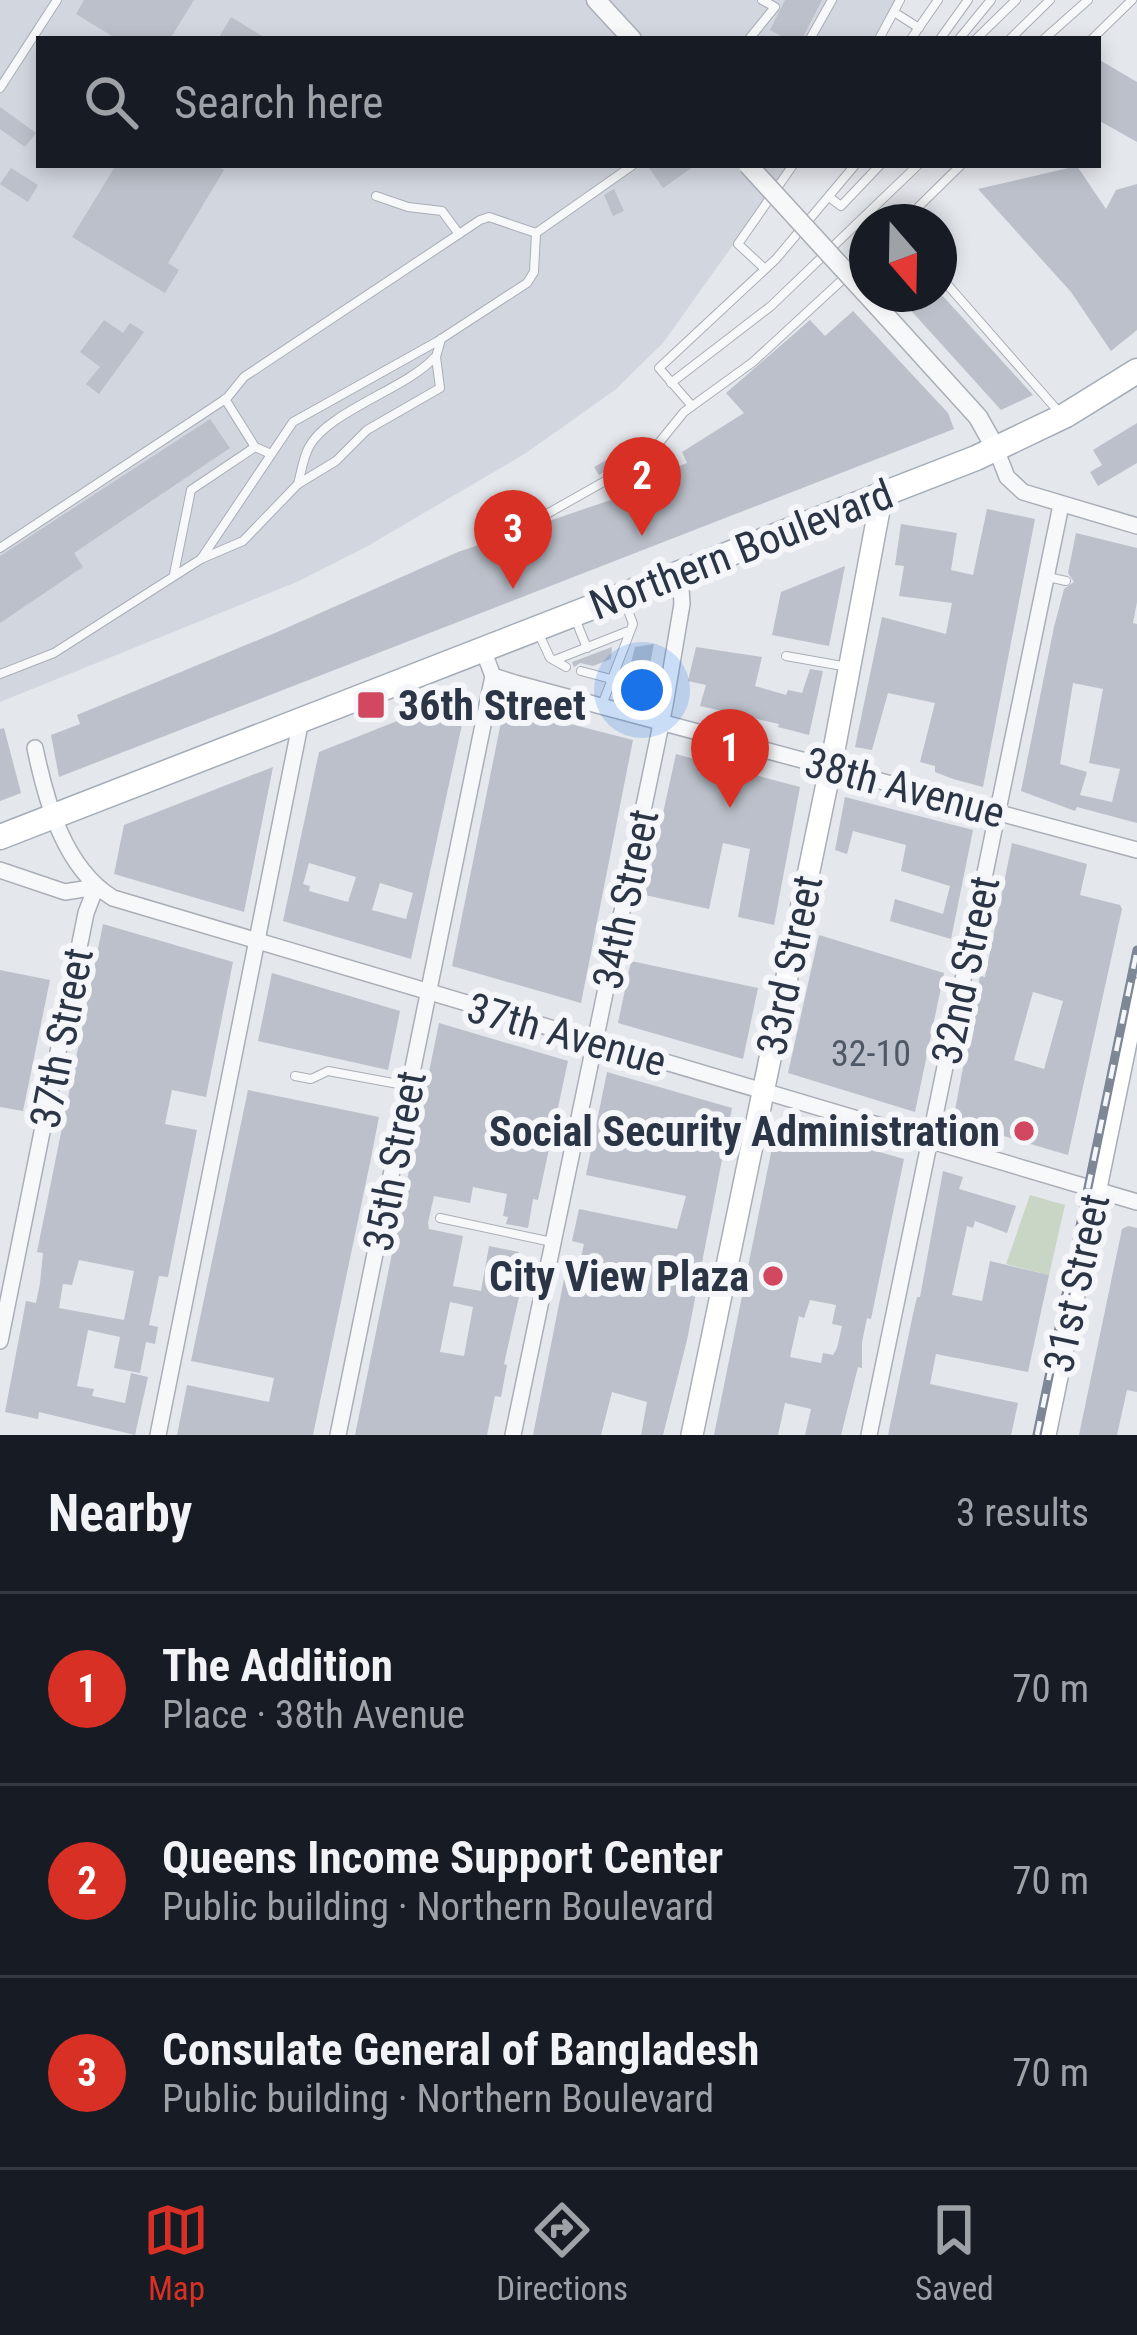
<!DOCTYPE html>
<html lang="en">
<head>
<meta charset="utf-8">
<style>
	body { margin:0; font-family:"Roboto Condensed",sans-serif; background:#242831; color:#f1f3f6 }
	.compass { position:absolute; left:849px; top:204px; width:108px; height:108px; border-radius:50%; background:#171b24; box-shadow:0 6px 18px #0003; rotate:160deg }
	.you { position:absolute; left:642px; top:690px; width:42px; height:42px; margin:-30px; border:9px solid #fff; border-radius:50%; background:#1a73e8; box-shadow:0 0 0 18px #1a73e833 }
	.badge { display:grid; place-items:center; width:78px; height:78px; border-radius:50%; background:#d93025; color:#fff; font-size:39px; font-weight:700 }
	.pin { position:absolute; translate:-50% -99px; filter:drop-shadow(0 3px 6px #0008) }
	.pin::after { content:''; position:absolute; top:63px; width:42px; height:36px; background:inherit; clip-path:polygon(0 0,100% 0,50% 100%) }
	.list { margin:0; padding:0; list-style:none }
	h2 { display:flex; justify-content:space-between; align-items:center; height:156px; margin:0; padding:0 48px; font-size:51px }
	h2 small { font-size:39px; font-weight:400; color:#9ea1a6 }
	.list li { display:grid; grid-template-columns:78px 1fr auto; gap:36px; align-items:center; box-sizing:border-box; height:192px; padding:0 48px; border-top:3px solid #363941 }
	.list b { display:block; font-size:45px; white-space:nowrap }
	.list p { margin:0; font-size:39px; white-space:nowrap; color:#9ea1a6 }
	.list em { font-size:39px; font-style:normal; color:#9ea1a6 }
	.icon { flex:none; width:66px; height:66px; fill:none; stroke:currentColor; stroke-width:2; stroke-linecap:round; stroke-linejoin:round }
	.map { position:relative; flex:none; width:1137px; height:1435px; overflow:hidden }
	.search { position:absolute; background:#171b24; box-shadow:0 6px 18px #0003; left:36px; right:36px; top:36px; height:132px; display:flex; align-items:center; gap:30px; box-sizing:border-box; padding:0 42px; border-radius:0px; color:#9ea1a6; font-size:45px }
	.sheet { height:732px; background:#171b24 }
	nav { display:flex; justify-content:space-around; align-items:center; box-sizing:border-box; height:168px; border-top:3px solid #363941; background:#171b24; font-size:33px; color:#9ea1a6 }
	nav a { display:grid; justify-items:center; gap:6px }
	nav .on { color:#d93025 }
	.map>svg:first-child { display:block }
	.built { fill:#d2d6de }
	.green { fill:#c9d6c5 }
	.building { fill:#bbc0ca; fill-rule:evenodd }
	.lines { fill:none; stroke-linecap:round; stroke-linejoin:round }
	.service-casing { stroke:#a9aeb7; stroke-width:10 }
	.minor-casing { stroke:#a9aeb7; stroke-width:18 }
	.tertiary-casing { stroke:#a9aeb7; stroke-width:21 }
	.secondary-casing { stroke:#a9aeb7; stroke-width:24 }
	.primary-casing { stroke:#a3acb8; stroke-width:27 }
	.service { stroke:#f7f8fa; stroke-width:8 }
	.minor { stroke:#f7f8fa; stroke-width:15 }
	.tertiary { stroke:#f7f8fa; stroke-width:18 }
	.secondary { stroke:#fff; stroke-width:21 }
	.primary { stroke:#fff; stroke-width:24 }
	.rail-casing { stroke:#7d8796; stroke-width:9 }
	.rail { stroke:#f4f6f9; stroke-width:4.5; stroke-dasharray:14; stroke-linecap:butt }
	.tertiary-bridge-casing { stroke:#a9aeb7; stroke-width:21; stroke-linecap:butt }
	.tertiary-bridge { stroke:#f7f8fa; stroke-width:18 }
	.poi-dot { fill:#d14860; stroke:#f4f6f9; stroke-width:4.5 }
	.labels { text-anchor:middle; stroke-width:12; stroke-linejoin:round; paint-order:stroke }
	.number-label { font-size:36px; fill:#4f5866 }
	.street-label { font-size:42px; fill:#2b3545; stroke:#f4f6f9 }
	.poi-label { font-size:42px; font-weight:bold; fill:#2b3545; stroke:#f4f6f9; text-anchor:end }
</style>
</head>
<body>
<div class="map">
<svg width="1137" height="1435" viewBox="0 0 1137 1435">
	<rect width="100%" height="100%" fill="#e4e7ec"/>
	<path class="built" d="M0,0h897l-20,39h-838v126h751l-127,178 -48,47 -89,63 -160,94 -67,34 -299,121z"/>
	<path class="green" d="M1030,1195l35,10 -16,70 -43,-11z"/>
	<g class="building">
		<path d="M84,0h110l-24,39h-53l-41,-25z"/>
		<path d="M785,0h37l-20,39h-15l-17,-9z"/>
		<path d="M231,17l13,8 23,14h-49z"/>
		<path d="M1098,59l39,23v60l-39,-22z"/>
		<path d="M0,107l36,26 -11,14 -25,-18z"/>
		<path d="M116,165h99l9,5 -56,93 11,7 -14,23 -93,-56z"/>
		<path d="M647,165h49l-33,23z"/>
		<path d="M1077,166l29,43 10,-19 21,-6v146l-26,21 -40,-59 -93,-103z"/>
		<path d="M11,168l27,17 -10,17 -28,-18z"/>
		<path d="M614,189l10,22 -11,5 -9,-21z"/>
		<path d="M896,294h45l92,101 -32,15z"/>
		<path d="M853,311l95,102 6,16 -895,348 -8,-42 29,-11 -3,-9 198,-82 183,-81 176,-60 -3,-7 56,-22 -5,-11 62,-39 -18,-20 84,-73 15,16z"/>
		<path d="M104,320l19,13 7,-10 14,9 -45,62 -13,-10 14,-17 -20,-15z"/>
		<path d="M210,419l20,29 -156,105 9,14 -83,56v-67z"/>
		<path d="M1137,423v40l-39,23 -8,-14 12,-7 -9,-15z"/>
		<path d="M623,451l5,8 -29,16 -5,-8z"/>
		<path d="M987,509l48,10 -52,268 -30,-8 -18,-7v-6l-15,-4 15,-59 -47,-10 -16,57 -17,-3 27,-130 64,17 6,-31 -53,-7 5,-30 -9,-1 6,-41 56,9 -6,37 22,5z"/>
		<path d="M1076,533l61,15v54l-4,21 4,1v199l-60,-16 -2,4 -54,-20 33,-164 10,-38 10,-7 -6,-9zM1073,683l30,6 -14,74 31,6 -8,33 -32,-7 7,-23 -27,-8z"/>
		<path d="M845,566l-16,80 -57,-11 9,-43z"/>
		<path d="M654,644l-9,46 -20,-4 10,-39z"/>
		<path d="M612,647l-1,12 -18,7 -13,-3 -6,4 -2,-5z"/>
		<path d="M696,647l66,10 -7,29 31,9 2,-5 14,3 8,-24 13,2 -14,64 -31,-8 1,-3 -79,-18 6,-21 -18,-4z"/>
		<path d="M460,696l8,1 -57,262 -128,-38 36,-169zM309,863l47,14 -8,25 -39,-11 1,-5 -7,-2zM380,883l33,10 -7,26 -34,-9z"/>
		<path d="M504,707l129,33 -52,263 -129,-37z"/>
		<path d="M4,728l17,65 -21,8v-72z"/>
		<path d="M676,754l124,33 -26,138 -36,-8 12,-68 -27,-6 -14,66 -64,-14z"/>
		<path d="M273,767l-29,145 -130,-38 10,-49z"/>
		<path d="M845,797l128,33 -22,109 -61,-18 5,-22 48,15 7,-28 -49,-15 5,-26 -53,-14 -6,23 -12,-4z"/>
		<path d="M1012,843l75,21 -7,31 40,10 2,4 -54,246 -115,-34 27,-145 5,1zM1033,992l30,9 -19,68 -30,-9z"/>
		<path d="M103,924l130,38 -27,135 -34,-7 -7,34 32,6 -29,147 -9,-1 -10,49 9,2 -3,17 -9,-2 -6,31 -26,-5 6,-31 -32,-7 -11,56 17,3 -2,7 33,7 6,-30 17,4 -13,58 -96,-23 -1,7 -33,-7 21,-111 10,2 4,-20 3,-30 -6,-1zM79,1260l55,11 -10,49 -65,-12 4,-24 9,1z"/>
		<path d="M819,935l125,38 -29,139 -127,-39z"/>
		<path d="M631,961l127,27 -15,71 -125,-36z"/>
		<path d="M0,970l50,10 -27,131 -23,-4z"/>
		<path d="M272,973l128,38 -12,59 -130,-29z"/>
		<path d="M439,1023l129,38 -30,139 -5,-1 -5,29 -22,-4 2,-7 -5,-1 4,-22 -34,-7 -3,16 -36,-7 -6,27 1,6 34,7 -10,50 28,5 8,-45 30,6 -2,30 5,1 -18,81 3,1 -6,32 -6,-1 -8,39h-132zM450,1302l23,5 -9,49 -24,-4z"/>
		<path d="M607,1072l125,36 -45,232 -24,95h-22l6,-33 -35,-10 -11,43h-68l33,-166 12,2 6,-27 -12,-3 7,-32 98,20 9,-33 -100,-21z"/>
		<path d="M248,1090l131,27 -9,46 -57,272h-136l10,-50 82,17 5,-24 -83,-17z"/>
		<path d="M777,1123l127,36 -33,160 -4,-1 -5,24v26l-4,-1 -17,68h-36l6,-26 -26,-6 -7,32h-64zM810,1300l26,5 -4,19 10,2 -5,22 -4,7 -10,-2 -2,10 -31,-6 9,-41 5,2z"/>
		<path d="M943,1171l20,6 -4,12 57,17 -9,27 -32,-12 -2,7 -6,-2 -15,69 30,6 8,-40 59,14 -21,97 -92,-18 -6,30 88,19 -7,32h-123l25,-121 4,-17h3z"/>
		<path d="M1128,1226l9,2v164l-10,-2 -10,45h-38l43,-206z"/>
	</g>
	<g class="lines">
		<defs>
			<g id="service">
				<path d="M894,12l25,16"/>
				<path d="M749,39l26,-32 -13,-7"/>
				<path d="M810,39l22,-39"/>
				<path d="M879,39l21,-39"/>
				<path d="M911,39l27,-39"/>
				<path d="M940,39l28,-39"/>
				<path d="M959,39l32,-39"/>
				<path d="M976,39l40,-39"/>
				<path d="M1010,39l40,-39"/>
				<path d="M1044,39l44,-39"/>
				<path d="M1092,39l40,-39"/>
				<path d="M0,88l57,-88"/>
				<path d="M376,196l32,11 34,4 17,23"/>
				<path d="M829,197l12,9 39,-41"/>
				<path d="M903,222l58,-57"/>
				<path d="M536,233l97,-68"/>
				<path d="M765,269l-27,-25 55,-79"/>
				<path d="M939,275l119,136"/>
				<path d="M671,383l100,-77 147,-141"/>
				<path d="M225,399l30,48 16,7"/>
				<path d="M692,406l-33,-38 117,-109 79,-94"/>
				<path d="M298,484c3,-11 5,-26 11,-37 18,-35 98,-59 125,-89"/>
				<path d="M489,529l56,-14 92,-52 17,-14 30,-37 69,-50 114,-105"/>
				<path d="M0,548l227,-150 17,-21 236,-157 9,-3 47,16"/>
				<path d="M201,559l92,-137 145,-81 89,-58 7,-11 2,-39"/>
				<path d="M174,574l17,-84 64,-43"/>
				<path d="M1048,577l18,4"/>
				<path d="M576,621l11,27"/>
				<path d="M538,632l12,26 16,9"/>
				<path d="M786,656l62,11"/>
				<path d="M555,660l71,-28"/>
				<path d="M581,671l30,8"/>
				<path d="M0,674l54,-21 147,-94 42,-18 55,-57 38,-23 31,-31 73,-42 -4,-31 5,-18"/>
				<path d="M602,705l31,-81 -8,-22"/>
				<path d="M295,1076l16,3 17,-8 81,15"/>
				<path d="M440,1218l112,24"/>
			</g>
			<g id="minor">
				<path d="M996,449l11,28 16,15 114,34"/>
				<path d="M483,650l10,26 22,7 622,167"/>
				<path d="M35,748c11,53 29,120 78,150l1024,304"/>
				<path d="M0,870l65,22 31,-5"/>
				<path d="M0,1341l86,-428 10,-26"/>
				<path d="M158,1435l143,-715"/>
				<path d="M338,1435l155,-759"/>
				<path d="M513,1435l152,-730 17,-101 -2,-31"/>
				<path d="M869,1435l192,-930"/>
			</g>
			<g id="tertiary">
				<path d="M596,0l36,39"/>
				<path d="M879,308l99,109 18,32"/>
			</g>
			<g id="secondary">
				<path d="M692,1435l142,-685 48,-256"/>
				<path d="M1045,1435l92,-446"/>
			</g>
			<path id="primary" d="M0,837l976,-379 90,-43 71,-44"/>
		</defs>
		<use href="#service" class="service-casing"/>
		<use href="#minor" class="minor-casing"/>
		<use href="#tertiary" class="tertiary-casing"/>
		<use href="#secondary" class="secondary-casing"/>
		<use href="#primary" class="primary-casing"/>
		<use href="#service" class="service"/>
		<use href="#minor" class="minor"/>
		<use href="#tertiary" class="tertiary"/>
		<use href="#secondary" class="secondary"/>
		<use href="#primary" class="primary"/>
		<defs>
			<path id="rail" d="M1037,1435l100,-485"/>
		</defs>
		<use href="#rail" class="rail-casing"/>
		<use href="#rail" class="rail"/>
		<defs>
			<path id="tertiary-bridge" d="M748,165l131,143"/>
		</defs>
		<use href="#tertiary-bridge" class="tertiary-bridge-casing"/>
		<use href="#tertiary-bridge" class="tertiary-bridge"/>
	</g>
	<g class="poi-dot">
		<rect x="356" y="690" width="30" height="30" rx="6"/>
		<circle cx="1024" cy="1131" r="12"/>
		<circle cx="773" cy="1276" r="12"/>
	</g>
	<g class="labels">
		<g class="number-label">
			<text x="871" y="1066">32-10</text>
		</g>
		<g class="street-label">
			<text transform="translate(741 549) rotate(-21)" y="15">Northern Boulevard</text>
			<text transform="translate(905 787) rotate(15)" y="15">38th Avenue</text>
			<text transform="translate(625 899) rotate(-78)" y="15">34th Street</text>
			<text transform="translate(789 965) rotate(-78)" y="15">33rd Street</text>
			<text transform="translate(965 970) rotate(-78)" y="15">32nd Street</text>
			<text transform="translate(567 1034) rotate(16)" y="15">37th Avenue</text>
			<text transform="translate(61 1038) rotate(-79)" y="15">37th Street</text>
			<text transform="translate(394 1161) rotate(-79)" y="15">35th Street</text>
			<text transform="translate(1076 1283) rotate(-78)" y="15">31st Street</text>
		</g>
		<g class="poi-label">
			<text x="398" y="720" text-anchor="start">36th Street</text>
			<text x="1000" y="1146">Social Security Administration</text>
			<text x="749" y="1291">City View Plaza</text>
		</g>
	</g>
</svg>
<svg class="compass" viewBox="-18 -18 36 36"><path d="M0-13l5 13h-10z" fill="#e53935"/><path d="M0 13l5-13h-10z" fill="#9ea1a6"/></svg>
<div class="you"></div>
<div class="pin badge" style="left:730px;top:808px">1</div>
<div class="pin badge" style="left:642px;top:536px">2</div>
<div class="pin badge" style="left:513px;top:589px">3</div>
<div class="search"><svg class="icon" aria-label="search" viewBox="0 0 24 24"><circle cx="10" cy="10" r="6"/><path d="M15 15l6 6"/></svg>Search here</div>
</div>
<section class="sheet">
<h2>Nearby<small>3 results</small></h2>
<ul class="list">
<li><span class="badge">1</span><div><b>The Addition</b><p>Place · 38th Avenue</p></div><em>70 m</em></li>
<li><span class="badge">2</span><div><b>Queens Income Support Center</b><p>Public building · Northern Boulevard</p></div><em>70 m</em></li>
<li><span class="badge">3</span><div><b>Consulate General of Bangladesh</b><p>Public building · Northern Boulevard</p></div><em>70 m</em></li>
</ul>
</section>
<nav>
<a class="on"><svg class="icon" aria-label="map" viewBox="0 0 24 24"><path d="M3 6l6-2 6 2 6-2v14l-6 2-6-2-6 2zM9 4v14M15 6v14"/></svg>Map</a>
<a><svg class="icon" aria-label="directions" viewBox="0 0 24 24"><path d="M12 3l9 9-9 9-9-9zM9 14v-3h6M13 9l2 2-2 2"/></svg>Directions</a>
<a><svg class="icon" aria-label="saved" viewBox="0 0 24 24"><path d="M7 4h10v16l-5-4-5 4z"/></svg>Saved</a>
</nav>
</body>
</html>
